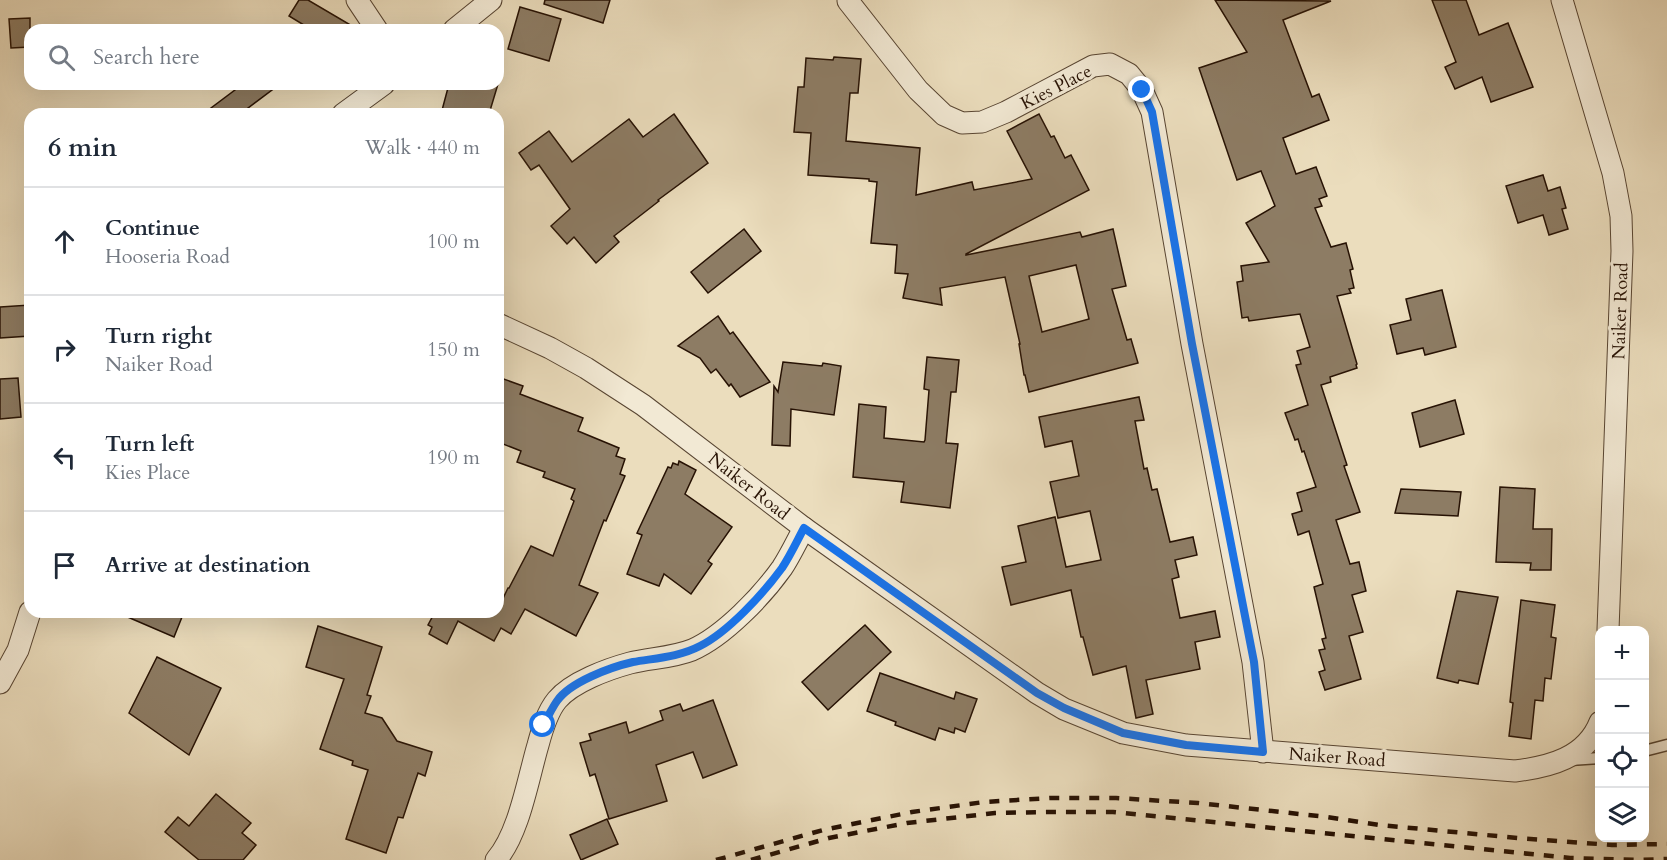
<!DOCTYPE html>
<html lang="en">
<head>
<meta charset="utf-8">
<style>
	body { margin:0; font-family:Cardo,serif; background:#f2f2f3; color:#1f2937 }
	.controls { position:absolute; right:18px; bottom:18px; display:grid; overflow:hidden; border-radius:12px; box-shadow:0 6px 24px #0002 }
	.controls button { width:54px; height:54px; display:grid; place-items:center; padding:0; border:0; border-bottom:2px solid #e0e1e3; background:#fff; color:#1f2937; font:30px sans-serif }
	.stop { position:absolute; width:18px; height:18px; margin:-14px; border:4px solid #1a73e8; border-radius:50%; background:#fff }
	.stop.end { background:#1a73e8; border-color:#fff; box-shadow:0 2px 6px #0008 }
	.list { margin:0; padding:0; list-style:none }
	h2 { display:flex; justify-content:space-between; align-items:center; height:78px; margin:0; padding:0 24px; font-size:26px }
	h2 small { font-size:20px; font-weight:400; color:#747a83 }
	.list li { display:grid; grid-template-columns:39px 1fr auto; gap:18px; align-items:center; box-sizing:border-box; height:108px; padding:0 24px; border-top:2px solid #e0e1e3 }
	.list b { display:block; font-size:22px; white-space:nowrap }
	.list p { margin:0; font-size:20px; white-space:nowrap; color:#747a83 }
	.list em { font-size:20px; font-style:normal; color:#747a83 }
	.icon { flex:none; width:33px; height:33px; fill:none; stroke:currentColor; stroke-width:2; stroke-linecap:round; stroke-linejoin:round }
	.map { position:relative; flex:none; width:1667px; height:860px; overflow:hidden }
	.search { position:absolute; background:#fff; box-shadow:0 6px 24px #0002; left:24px; top:24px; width:480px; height:66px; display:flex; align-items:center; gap:15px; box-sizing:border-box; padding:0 21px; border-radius:18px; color:#747a83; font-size:22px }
	.panel { position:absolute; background:#fff; box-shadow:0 6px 24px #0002; left:24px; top:108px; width:480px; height:510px; border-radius:18px }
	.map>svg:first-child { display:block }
	.building { fill:#8d7c64; stroke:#271204; stroke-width:1.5; fill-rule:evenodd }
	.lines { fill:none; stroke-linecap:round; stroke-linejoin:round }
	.service-casing { stroke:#584532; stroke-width:13 }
	.minor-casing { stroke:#584532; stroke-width:23 }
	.service { stroke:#f2e9d4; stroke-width:10 }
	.minor { stroke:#f2e9d4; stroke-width:21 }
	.rail { stroke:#271204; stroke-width:4.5; stroke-dasharray:10 10; stroke-linecap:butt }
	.route { stroke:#1a73e8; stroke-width:8 }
	.labels { text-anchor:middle; stroke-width:6; stroke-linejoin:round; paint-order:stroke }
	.street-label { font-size:18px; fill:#271204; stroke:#f2e9d4 }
</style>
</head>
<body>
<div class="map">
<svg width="1667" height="860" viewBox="0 0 1667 860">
	<rect width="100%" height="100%" fill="#ebddbd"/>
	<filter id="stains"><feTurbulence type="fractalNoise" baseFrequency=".00333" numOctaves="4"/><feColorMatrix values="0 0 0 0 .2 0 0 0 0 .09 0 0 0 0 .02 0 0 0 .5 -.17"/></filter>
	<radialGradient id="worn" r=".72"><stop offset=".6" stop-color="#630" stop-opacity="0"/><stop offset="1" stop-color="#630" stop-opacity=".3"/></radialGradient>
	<g class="building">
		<path d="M299,0h9l51,30h-47l-23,-14z"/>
		<path d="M545,0h65l-7,23 -59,-19z"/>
		<path d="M1215,0l116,1 -48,19 29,77 7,-3 10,26 -46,18 13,36 20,-7 11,29 -8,3 3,7 -7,2 16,39 15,-4 7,26 -3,1 4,18 -5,1 2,4 -14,3 20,68 -1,1 1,3 -27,9 1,5 -10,3 26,80 -3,1 16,46 -24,8 14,44 9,-2 7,29 -14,4 11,37 -14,4 12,43 -36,11 -6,-18 6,-2 -6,-20 6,-1 -3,-10 4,-1 -12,-51 9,-3 -14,-53 -11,4 -6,-21 10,-3 -5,-18 19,-6 -12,-36 -2,1 -4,-13 -3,1 -10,-27 23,-8 -12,-40 5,-1 -4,-13 13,-4 -10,-33 -51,7 -1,-4 -6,1 -5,-36 6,-1 -2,-15 28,-4 -23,-39 29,-17 -14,-35 -24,9 -38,-112 48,-16z"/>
		<path d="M1432,0h34l13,35 29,-12 25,64 -42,15 -9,-25 -27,12 -10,-22 11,-5z"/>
		<path d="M520,7l41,12 -12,42 -41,-12z"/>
		<path d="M30,18v29l-19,1 -2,-29z"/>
		<path d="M834,57l27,2 -3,34h-8l-4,48 74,7 -4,47 56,-13 2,8 58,-11 -25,-48 32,-17 12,23 3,-1 11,22 6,-3 18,35 -123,64v1l114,-23 2,5 31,-8 13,57 -14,3 15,51 4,-1 7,24 -109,29 -4,-17h-1l-5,-31h1l-15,-67 -65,11 2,17 -39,-7 5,-24 -13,-1 2,-28 -26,-2 6,-61 -8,-1v-2l-61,-4 3,-42 -17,-1 4,-45h6l2,-29 27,2zM1076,265l13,54 -47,13 -13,-56z"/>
		<path d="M243,84h37l-40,30h-37z"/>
		<path d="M449,84h49l-9,30h-48z"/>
		<path d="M674,114l34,49 -50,37 1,1 -45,35 5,6 -23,21 -22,-26 -7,7 -16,-18 19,-17 -31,-44 -8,5 -12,-17 30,-22 23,31 57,-43 14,18z"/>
		<path d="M1543,175l5,16 12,-4 6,21 -4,1 6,20 -19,6 -6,-20 -25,8 -12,-37z"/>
		<path d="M744,229l17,22 -53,42 -17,-21z"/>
		<path d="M1442,290l14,57 -31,8 -2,-7 -26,6 -7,-29 21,-5 -5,-21z"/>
		<path d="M30,305v31l-30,2v-31z"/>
		<path d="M718,316l12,18 3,-2 37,50 -30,15 -9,-13 -2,2 -13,-17 -5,4 -11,-15 -22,-12z"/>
		<path d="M927,357l32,3 -3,32h-5l-5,51 12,1 -8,64 -49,-6 3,-20 -51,-5 6,-73 27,3 -2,31 40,4 1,-2 4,-50 -5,-1z"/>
		<path d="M783,362l39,4 1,-3 18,3 -7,49 -43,-6 -1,37 -18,-1 2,-59 4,6z"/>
		<path d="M498,377l25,9 -3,8 63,24 -5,13 41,17 -3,8 9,3 -5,15 5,2 -19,45 -2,-1 -25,65 19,8 -22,43 -51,-27 -14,25 -10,-6 -7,13 -36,-20 -11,23 -18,-10 3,-7 -4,-2 7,-13h63v-3l10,-21h1l22,-42 22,10 21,-55 -3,-2 4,-10 -32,-12 2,-5 -28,-10 4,-11 -23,-9z"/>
		<path d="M18,378l3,39 -21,2v-40z"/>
		<path d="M1139,397l5,23 -9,1 9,48 3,-1 5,22 5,-1 13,53 23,-5 4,18 -22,5 4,17 -7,2 8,39 35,-7 5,26 -25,5 5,27 -54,11 7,34 -17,4 -10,-52 -33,9 -10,-38h-2l-10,-47 -60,15 -9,-38 24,-5 -8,-36 37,-9 11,50 35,-7 -11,-49 -32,7 -8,-36 29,-6 -7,-35 -27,6 -6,-30z"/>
		<path d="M1455,400l9,34 -44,13 -8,-34z"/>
		<path d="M679,461l17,9 -11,24 47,33 -24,34 4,3 -21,30 -27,-20 -5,12 -32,-12 15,-39 -5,-2 31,-66 3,1 2,-5 5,2z"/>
		<path d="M1500,487l35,2 -2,40h19l-1,41h-21l1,-7 -35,-1z"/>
		<path d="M1401,489l60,3 -3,24 -63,-3z"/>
		<path d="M1457,591l41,6 -20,87 -19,-4 -1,3 -21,-5z"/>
		<path d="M1521,600l34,5 -4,32 5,1 -5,41 -6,-1 -2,23 -8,-1 -4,39 -22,-3 4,-33 -3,-1z"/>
		<path d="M116,612h68l-10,25z"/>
		<path d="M865,625l26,27 -63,58 -26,-28z"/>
		<path d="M318,626l64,21 -15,48 4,1 -6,17 17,5 15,23 35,11 -7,24 -7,-3 -15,45 -5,-1 -12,36 -40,-14 22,-69 -16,-5 1,-4 -33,-12 24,-70 -38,-12z"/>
		<path d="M157,657l64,31 -32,67 -60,-42z"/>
		<path d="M880,673l74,26 2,-7 21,7 -12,33 -10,-4 -1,5 -15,-5 -4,12 -40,-15 1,-3 -29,-11z"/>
		<path d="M713,700l24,65 -34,13 -10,-26 -37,13 11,36 -58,18 -14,-45 -5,2 -10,-33 11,-3 -2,-6 37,-12 3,11 34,-13 -3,-9 20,-7 3,7z"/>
		<path d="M216,794l35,29 -9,10 14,12 -13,15h-44l-34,-28 13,-15 11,9z"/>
		<path d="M607,819l11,25 -37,16 -11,-25z"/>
	</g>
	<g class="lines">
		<defs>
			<g id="service">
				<path d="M1644,751l23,-6"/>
				<path d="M1570,760l30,-2"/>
			</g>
			<g id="minor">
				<path d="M357,0l20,30"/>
				<path d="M1562,0l51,173 8,43 1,35 -14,379"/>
				<path d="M848,1l70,89 26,25 18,8 20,-1 24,-10 87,-46 17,-2 19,10 13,16 10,22 40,232 61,318 10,90"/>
				<path d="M454,30l37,-30"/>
				<path d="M343,114l41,-30"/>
				<path d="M498,324l52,24 36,20 57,37 161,123 233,165 27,16 59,24 63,12 329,26c34,-4 71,-13 85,-49"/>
				<path d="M0,683l18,-33 12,-38"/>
				<path d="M496,860c23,-26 32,-81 42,-115 4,-15 9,-33 19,-45 15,-18 51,-31 73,-37 20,-5 42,-5 62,-13 32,-14 70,-54 90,-82 8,-12 15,-27 22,-40"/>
			</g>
		</defs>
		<use href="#service" class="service-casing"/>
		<use href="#minor" class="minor-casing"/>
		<use href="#service" class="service"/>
		<use href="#minor" class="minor"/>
		<g class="rail">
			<path d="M716,860l107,-30 89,-18 72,-10 66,-4h66l82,5 129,14 52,8 139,13 94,7 55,-1"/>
			<path d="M751,860l78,-22 78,-15 88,-10 51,-1h67l457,46 68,2 29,-1"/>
		</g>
	</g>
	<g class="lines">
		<path class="route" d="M543,725c5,-8 9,-17 14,-24 13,-19 54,-34 76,-39 23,-4 46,-5 67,-16 28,-14 63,-52 82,-78 8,-12 15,-27 22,-40l233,165 27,15 59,25 63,12 77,7 -9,-90 -62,-318 -40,-232 -10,-22"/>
	</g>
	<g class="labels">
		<g class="street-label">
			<text transform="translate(1056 87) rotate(-27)" y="6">Kies Place</text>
			<text transform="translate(1620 311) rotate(-88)" y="6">Naiker Road</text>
			<text transform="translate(749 486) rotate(38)" y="6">Naiker Road</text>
			<text transform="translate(1337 757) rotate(4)" y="6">Naiker Road</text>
		</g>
	</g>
	<rect width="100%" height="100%" filter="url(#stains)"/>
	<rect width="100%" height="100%" fill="url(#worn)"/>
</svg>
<div class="controls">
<button>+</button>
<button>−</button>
<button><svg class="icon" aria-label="locate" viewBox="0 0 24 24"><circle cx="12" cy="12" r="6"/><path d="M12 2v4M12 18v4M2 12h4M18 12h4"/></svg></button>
<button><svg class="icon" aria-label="layers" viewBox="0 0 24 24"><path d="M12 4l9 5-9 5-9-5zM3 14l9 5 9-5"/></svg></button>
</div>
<div class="stop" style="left:543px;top:725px"></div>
<div class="stop end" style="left:1142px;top:90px"></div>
<div class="search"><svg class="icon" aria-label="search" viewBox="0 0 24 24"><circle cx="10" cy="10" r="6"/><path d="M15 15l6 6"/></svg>Search here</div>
<section class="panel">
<h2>6 min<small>Walk · 440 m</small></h2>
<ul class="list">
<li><svg class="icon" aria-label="ahead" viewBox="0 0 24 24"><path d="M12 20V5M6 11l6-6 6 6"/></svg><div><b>Continue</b><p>Hooseria Road</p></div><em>100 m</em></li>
<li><svg class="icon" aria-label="right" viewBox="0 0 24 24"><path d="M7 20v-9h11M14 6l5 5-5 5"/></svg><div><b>Turn right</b><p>Naiker Road</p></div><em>150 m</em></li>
<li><svg class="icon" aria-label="left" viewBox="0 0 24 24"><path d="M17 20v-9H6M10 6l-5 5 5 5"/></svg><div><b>Turn left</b><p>Kies Place</p></div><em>190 m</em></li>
<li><svg class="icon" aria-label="arrive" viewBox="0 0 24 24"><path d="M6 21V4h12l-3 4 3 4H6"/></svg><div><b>Arrive at destination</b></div></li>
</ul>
</section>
</div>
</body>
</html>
